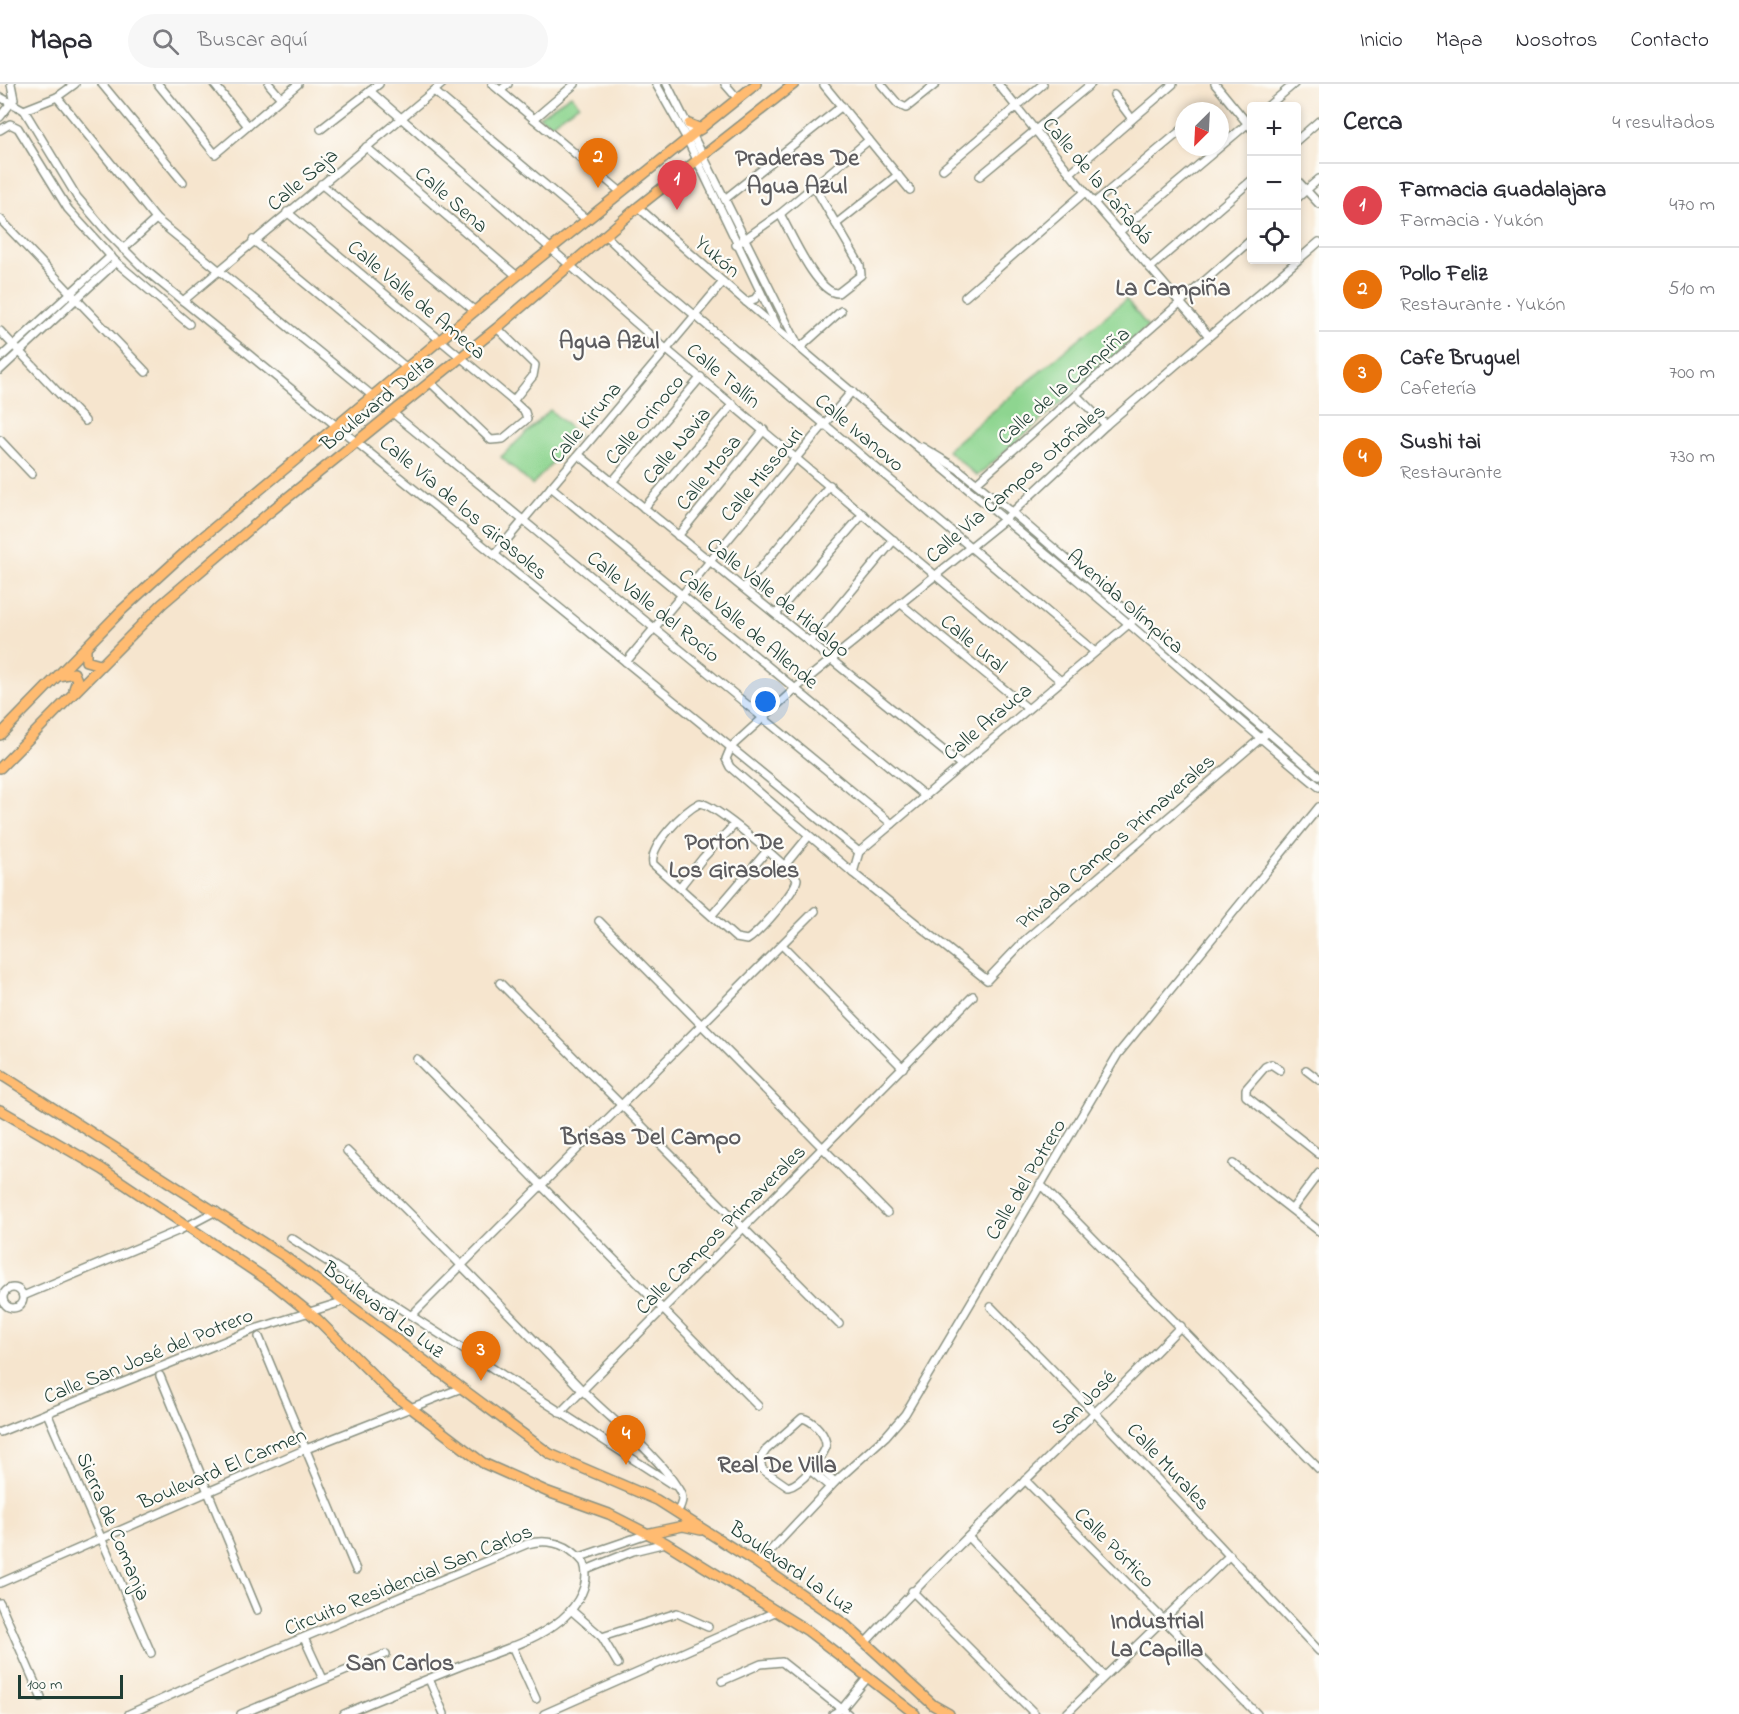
<!DOCTYPE html>
<html lang="es">
<head>
<meta charset="utf-8">
<style>
	body { margin:0; font-family:"Indie Flower",sans-serif; background:#f7f7f7; color:#2b2b33 }
	.controls { position:absolute; right:18px; top:18px; display:grid; overflow:hidden; border-radius:6px; box-shadow:0 3px 9px #0003 }
	.controls button { width:54px; height:54px; display:grid; place-items:center; padding:0; border:0; border-bottom:2px solid #e1e1e2; background:#fff; color:#2b2b33; font:30px sans-serif }
	.compass { position:absolute; left:1175px; top:18px; width:54px; height:54px; border-radius:50%; background:#fff; box-shadow:0 3px 9px #0003; rotate:204deg }
	.scale { position:absolute; left:18px; bottom:15px; width:105px; box-sizing:border-box; padding-left:6px; border:3px solid #1f3d34; border-top:0; font-size:16px; line-height:21px; white-space:nowrap; color:#1f3d34; -webkit-text-stroke:4px #fdfcf7; paint-order:stroke }
	.you { position:absolute; left:766px; top:618px; width:21px; height:21px; margin:-15px; border:4px solid #fff; border-radius:50%; background:#1a73e8; box-shadow:0 0 0 9px #1a73e833 }
	.badge { display:grid; place-items:center; width:39px; height:39px; border-radius:50%; background:#0b8043; color:#fff; font-size:20px; font-weight:700 }
	.pin { position:absolute; translate:-50% -50px; filter:drop-shadow(0 2px 3px #0008) }
	.pin::after { content:''; position:absolute; top:32px; width:21px; height:18px; background:inherit; clip-path:polygon(0 0,100% 0,50% 100%) }
	.list { margin:0; padding:0; list-style:none }
	h2 { display:flex; justify-content:space-between; align-items:center; height:78px; margin:0; padding:0 24px; font-size:26px }
	h2 small { font-size:20px; font-weight:400; color:#7c7c81 }
	.list li { display:grid; grid-template-columns:39px 1fr auto; gap:18px; align-items:center; box-sizing:border-box; height:84px; padding:0 24px; border-top:2px solid #e1e1e2 }
	.list b { display:block; font-size:22px; white-space:nowrap }
	.list p { margin:0; font-size:20px; white-space:nowrap; color:#7c7c81 }
	.list em { font-size:20px; font-style:normal; color:#7c7c81 }
	.icon { flex:none; width:33px; height:33px; fill:none; stroke:currentColor; stroke-width:2; stroke-linecap:round; stroke-linejoin:round }
	.map { position:relative; flex:none; width:1319px; height:1630px; overflow:hidden }
	header { display:flex; align-items:center; gap:36px; box-sizing:border-box; height:84px; padding:0 30px; background:#fff; border-bottom:2px solid #e1e1e2 }
	header strong { font-size:28px }
	nav { display:flex; gap:33px; margin-inline-start:auto; font-size:21px }
	.search { width:420px; height:54px; background:#f7f7f7; display:flex; align-items:center; gap:15px; box-sizing:border-box; padding:0 21px; border-radius:33px; color:#7c7c81; font-size:22px }
	main { display:flex }
	aside { flex:1; background:#fff }
	.map>svg:first-child { display:block }
	.green { fill:#8ed590; stroke:#568962; stroke-width:1.5 }
	.lines { fill:none; stroke-linecap:round; stroke-linejoin:round }
	.minor-casing { stroke:#8a9181; stroke-width:10 }
	.major-casing { stroke:#8a9181; stroke-width:12 }
	.minor { stroke:#fff; stroke-width:7 }
	.major { stroke:#ffbb71; stroke-width:9 }
	.labels { text-anchor:middle; stroke-width:4.5; stroke-linejoin:round; paint-order:stroke }
	.street-label { font-size:21px; fill:#1f3d34; stroke:#fdfcf7 }
	.quarter-label { font-size:24px; font-weight:bold; fill:#5c5b5e; stroke:#fdfcf7 }
</style>
</head>
<body>
<header>
<strong>Mapa</strong>
<div class="search"><svg class="icon" aria-label="search" viewBox="0 0 24 24"><circle cx="10" cy="10" r="6"/><path d="M15 15l6 6"/></svg>Buscar aquí</div>
<nav><a>Inicio</a><a>Mapa</a><a>Nosotros</a><a>Contacto</a></nav>
</header>
<main>
<div class="map">
<svg width="1319" height="1630" viewBox="0 0 1319 1630">
	<rect width="100%" height="100%" fill="#fdfcf7"/>
	<filter id="ink" filterUnits="userSpaceOnUse"><feTurbulence type="fractalNoise" baseFrequency=".0167" numOctaves="2"/><feDisplacementMap in="SourceGraphic" scale="12" xChannelSelector="R" yChannelSelector="G"/><feConvolveMatrix kernelMatrix="1 2 1 2 8 2 1 2 1" color-interpolation-filters="sRGB"/></filter>
	<filter id="wash" filterUnits="userSpaceOnUse"><feTurbulence type="fractalNoise" baseFrequency=".008" numOctaves="4" result="noise"/><feDisplacementMap in="SourceGraphic" scale="24" xChannelSelector="R" yChannelSelector="G"/><feGaussianBlur stdDeviation="1.35" result="paint"/><feColorMatrix in="noise" values="0 0 0 0 0 0 0 0 0 0 0 0 0 0 0 0 0 1.4 0 .05"/><feComposite in="paint" operator="in"/></filter>
	<g filter="url(#wash)">
		<rect width="100%" height="100%" fill="#f6e5ce"/>
		<g class="green">
			<path d="M571,11l8,9 -28,20 -12,-8z"/>
			<path d="M1126,215l22,28 -171,149 -30,-26z"/>
			<path d="M550,326l28,25 -46,50 -31,-28z"/>
		</g>
	</g>
	<g filter="url(#ink)">
		<g class="lines">
			<defs>
				<g id="minor">
					<path d="M102,0l81,98"/>
					<path d="M158,0l57,70 83,-70"/>
					<path d="M214,0l34,42"/>
					<path d="M269,0l11,13"/>
					<path d="M492,0l129,108"/>
					<path d="M656,0l31,55 90,187"/>
					<path d="M667,0l130,259"/>
					<path d="M725,0l13,15"/>
					<path d="M881,0l17,20 8,4 30,-24"/>
					<path d="M998,0l96,119 115,133"/>
					<path d="M1215,0l37,45"/>
					<path d="M824,1l86,105"/>
					<path d="M370,7l297,259 394,331"/>
					<path d="M434,7l153,129"/>
					<path d="M500,7l8,-7"/>
					<path d="M1114,11l18,24"/>
					<path d="M0,13l24,13 53,87 31,36 36,36 715,583"/>
					<path d="M57,13l99,122 218,178"/>
					<path d="M1268,22l26,-22"/>
					<path d="M24,26l33,-13 18,-13"/>
					<path d="M0,33l14,-18 -3,-15"/>
					<path d="M534,35l41,-35"/>
					<path d="M321,45l58,-45"/>
					<path d="M0,46l10,-6 8,4 50,81 48,53 73,62"/>
					<path d="M1296,57l23,-20"/>
					<path d="M366,63l151,129"/>
					<path d="M943,85l100,-85"/>
					<path d="M1070,89l103,-89"/>
					<path d="M980,92l111,-92"/>
					<path d="M1296,95l23,25"/>
					<path d="M321,100l154,127"/>
					<path d="M725,115l117,-93"/>
					<path d="M1296,115l23,-20"/>
					<path d="M1094,119l90,-75"/>
					<path d="M638,123c143,128 292,250 439,373 82,68 160,140 242,207"/>
					<path d="M287,128l226,189 12,11 2,7 -24,20 -12,1 -60,-57"/>
					<path d="M780,130c10,17 37,80 58,79l23,-18 -1,-10 -46,-79"/>
					<path d="M0,135l146,153"/>
					<path d="M836,140l62,-49"/>
					<path d="M1119,148l133,-112"/>
					<path d="M605,151l42,40 448,377"/>
					<path d="M253,156l155,129"/>
					<path d="M736,161l44,-31 89,-74"/>
					<path d="M123,165l33,-30"/>
					<path d="M1150,184l102,-88"/>
					<path d="M965,213l120,-105"/>
					<path d="M183,217l259,-217"/>
					<path d="M746,218l9,-3 5,-7"/>
					<path d="M497,244l38,37 -2,11 -20,25"/>
					<path d="M0,247l85,90"/>
					<path d="M801,263l40,-36"/>
					<path d="M0,274l111,-102"/>
					<path d="M0,286l116,-108"/>
					<path d="M1076,311l30,30"/>
					<path d="M394,330l498,410"/>
					<path d="M0,356l32,34"/>
					<path d="M922,363l36,22 50,40 311,267"/>
					<path d="M579,371l381,309"/>
					<path d="M612,398l89,-105"/>
					<path d="M976,399l276,-244"/>
					<path d="M551,403l374,309"/>
					<path d="M644,424l89,-104"/>
					<path d="M678,452l86,-106"/>
					<path d="M495,470l228,-272"/>
					<path d="M744,504l86,-103"/>
					<path d="M900,519l127,105"/>
					<path d="M776,530l87,-100"/>
					<path d="M1137,533l-278,235 -6,21 134,107 38,-40 243,-208"/>
					<path d="M809,558l85,-102"/>
					<path d="M626,578l226,-271"/>
					<path d="M700,719c15,1 86,62 97,76 -1,12 -39,55 -50,61l-11,-2 -83,-74c-4,-18 31,-53 47,-61z"/>
					<path d="M785,781l23,-28"/>
					<path d="M853,789l-123,-106 -4,-8 5,-12 65,-59 208,-168 102,-95 213,-183"/>
					<path d="M680,803l22,-28 32,-34"/>
					<path d="M712,831l54,-63"/>
					<path d="M599,837l288,292"/>
					<path d="M783,862l120,122"/>
					<path d="M500,899l339,341"/>
					<path d="M417,975l341,347"/>
					<path d="M1280,986l-9,-6 -6,3 -19,22v7l73,58"/>
					<path d="M1306,986l13,10"/>
					<path d="M347,1067c79,78 157,157 233,237 32,33 75,63 99,102 5,8 3,13 -1,21"/>
					<path d="M1233,1080l86,67"/>
					<path d="M1040,1100l279,285"/>
					<path d="M1292,1125l27,-36"/>
					<path d="M291,1154l382,247"/>
					<circle cx="13" cy="1214" r="10"/>
					<path d="M23,1212l157,-66 36,-19"/>
					<path d="M991,1223l105,107 223,237"/>
					<path d="M412,1231l403,-404"/>
					<path d="M259,1253l97,233"/>
					<path d="M160,1292l97,234"/>
					<path d="M47,1329l104,240"/>
					<path d="M560,1329l413,-417"/>
					<path d="M802,1334c11,2 25,17 24,29 -5,12 -24,37 -38,40l-26,-18 -2,-10 6,-9z"/>
					<path d="M0,1348l255,-103 90,-28"/>
					<path d="M815,1380l20,18"/>
					<path d="M810,1386l20,17"/>
					<path d="M1025,1396l232,234"/>
					<path d="M968,1453l135,138"/>
					<path d="M580,1473l70,-24"/>
					<path d="M758,1480l77,-82 51,-46 19,-22 213,-360 201,-247"/>
					<path d="M586,1486l47,-19 33,-8"/>
					<path d="M0,1499l306,-134 153,-60"/>
					<path d="M912,1507l123,123"/>
					<path d="M0,1519l41,94"/>
					<path d="M571,1526l31,27 75,-24 31,14"/>
					<path d="M602,1553l16,27"/>
					<path d="M304,1554l19,41"/>
					<path d="M866,1558c101,-110 212,-209 315,-316"/>
					<path d="M512,1562l24,53"/>
					<path d="M429,1595l15,35"/>
					<path d="M722,1597l39,-17 21,-2 66,52"/>
					<path d="M129,1630l104,-47 294,-123c22,-6 42,0 57,19 7,20 -6,42 -22,56 -29,24 -69,34 -104,48 -38,15 -76,31 -114,47"/>
					<path d="M241,1630l145,-60"/>
					<path d="M544,1630l233,-103"/>
					<path d="M833,1630l9,-5 26,-32"/>
					<path d="M1066,1630l164,-159"/>
				</g>
				<g id="major">
					<path d="M689,40l12,5"/>
					<path d="M86,564v13l14,4"/>
					<path d="M58,592l16,-3 3,7 -3,9"/>
					<path d="M0,651l122,-125 70,-64 325,-270 239,-192"/>
					<path d="M0,684l162,-164 109,-93 226,-183 141,-121 156,-123"/>
					<path d="M0,990l284,182 266,198 107,46 101,64 88,61 87,80 16,9"/>
					<path d="M0,1026l102,59 173,116 42,34 73,73 93,71 65,29 61,22 57,29 142,88 107,83"/>
					<path d="M650,1449l33,-7 18,4"/>
				</g>
			</defs>
			<use href="#minor" class="minor-casing"/>
			<use href="#major" class="major-casing"/>
			<use href="#minor" class="minor"/>
			<use href="#major" class="major"/>
		</g>
	</g>
	<g class="labels">
		<g class="street-label">
			<text transform="translate(302 95) rotate(-40)" y="7">Calle Saja</text>
			<text transform="translate(1098 96) rotate(50)" y="7">Calle de la Cañadá</text>
			<text transform="translate(452 115) rotate(41)" y="7">Calle Sena</text>
			<text transform="translate(718 172) rotate(41)" y="7">Yukón</text>
			<text transform="translate(417 215) rotate(40)" y="7">Calle Valle de Ameca</text>
			<text transform="translate(724 291) rotate(40)" y="7">Calle Tallín</text>
			<text transform="translate(1063 301) rotate(-41)" y="7">Calle de la Campiña</text>
			<text transform="translate(377 318) rotate(-39)" y="7">Boulevard Delta</text>
			<text transform="translate(644 335) rotate(-50)" y="7">Calle Orinoco</text>
			<text transform="translate(585 338) rotate(-50)" y="7">Calle Kiruna</text>
			<text transform="translate(860 348) rotate(40)" y="7">Calle Ivanovo</text>
			<text transform="translate(676 361) rotate(-50)" y="7">Calle Navia</text>
			<text transform="translate(708 388) rotate(-51)" y="7">Calle Mosa</text>
			<text transform="translate(761 390) rotate(-50)" y="7">Calle Missouri</text>
			<text transform="translate(1015 399) rotate(-41)" y="7">Calle Vía Campos Otoñales</text>
			<text transform="translate(464 423) rotate(40)" y="7">Calle Vía de los Girasoles</text>
			<text transform="translate(779 513) rotate(39)" y="7">Calle Valle de Hidalgo</text>
			<text transform="translate(1126 517) rotate(41)" y="7">Avenida Olímpica</text>
			<text transform="translate(654 522) rotate(39)" y="7">Calle Valle del Rocío</text>
			<text transform="translate(749 544) rotate(40)" y="7">Calle Valle de Allende</text>
			<text transform="translate(974 559) rotate(40)" y="7">Calle Ural</text>
			<text transform="translate(987 637) rotate(-40)" y="7">Calle Arauca</text>
			<text transform="translate(1115 757) rotate(-41)" y="7">Privada Campos Primaverales</text>
			<text transform="translate(1025 1095) rotate(-59)" y="7">Calle del Potrero</text>
			<text transform="translate(720 1145) rotate(-45)" y="7">Calle Campos Primaverales</text>
			<text transform="translate(384 1225) rotate(37)" y="7">Boulevard La Luz</text>
			<text transform="translate(148 1271) rotate(-22)" y="7">Calle San José del Potrero</text>
			<text transform="translate(1083 1318) rotate(-45)" y="7">San José</text>
			<text transform="translate(1169 1382) rotate(47)" y="7">Calle Murales</text>
			<text transform="translate(222 1384) rotate(-23)" y="7">Boulevard El Carmen</text>
			<text transform="translate(114 1442) rotate(67)" y="7">Sierra de Comanja</text>
			<text transform="translate(1115 1463) rotate(45)" y="7">Calle Pórtico</text>
			<text transform="translate(792 1483) rotate(35)" y="7">Boulevard La Luz</text>
			<text transform="translate(408 1495) rotate(-22)" y="7">Circuito Residencial San Carlos</text>
		</g>
		<g class="quarter-label">
			<text x="797" y="81">Praderas De<tspan x="797" dy="28">Agua Azul</tspan></text>
			<text x="1173" y="211">La Campiña</text>
			<text x="609" y="264">Agua Azul</text>
			<text x="734" y="765">Porton De<tspan x="734" dy="28">Los Girasoles</tspan></text>
			<text x="651" y="1060">Brisas Del Campo</text>
			<text x="777" y="1388">Real De Villa</text>
			<text x="1157" y="1544">Industrial<tspan x="1157" dy="28">La Capilla</tspan></text>
			<text x="400" y="1586">San Carlos</text>
		</g>
	</g>
</svg>
<div class="controls">
<button>+</button>
<button>−</button>
<button><svg class="icon" aria-label="locate" viewBox="0 0 24 24"><circle cx="12" cy="12" r="6"/><path d="M12 2v4M12 18v4M2 12h4M18 12h4"/></svg></button>
</div>
<svg class="compass" viewBox="-18 -18 36 36"><path d="M0-13l5 13h-10z" fill="#e53935"/><path d="M0 13l5-13h-10z" fill="#7c7c81"/></svg>
<div class="scale">100 m</div>
<div class="you"></div>
<div class="pin badge" style="left:677px;top:126px;background:#e0444e">1</div>
<div class="pin badge" style="left:598px;top:104px;background:#e8710a">2</div>
<div class="pin badge" style="left:481px;top:1297px;background:#e8710a">3</div>
<div class="pin badge" style="left:626px;top:1381px;background:#e8710a">4</div>
</div>
<aside>
<h2>Cerca<small>4 resultados</small></h2>
<ul class="list">
<li><span class="badge" style="background:#e0444e">1</span><div><b>Farmacia Guadalajara</b><p>Farmacia · Yukón</p></div><em>470 m</em></li>
<li><span class="badge" style="background:#e8710a">2</span><div><b>Pollo Feliz</b><p>Restaurante · Yukón</p></div><em>510 m</em></li>
<li><span class="badge" style="background:#e8710a">3</span><div><b>Cafe Bruguel</b><p>Cafetería</p></div><em>700 m</em></li>
<li><span class="badge" style="background:#e8710a">4</span><div><b>Sushi tai</b><p>Restaurante</p></div><em>730 m</em></li>
</ul>
</aside>
</main>
</body>
</html>
